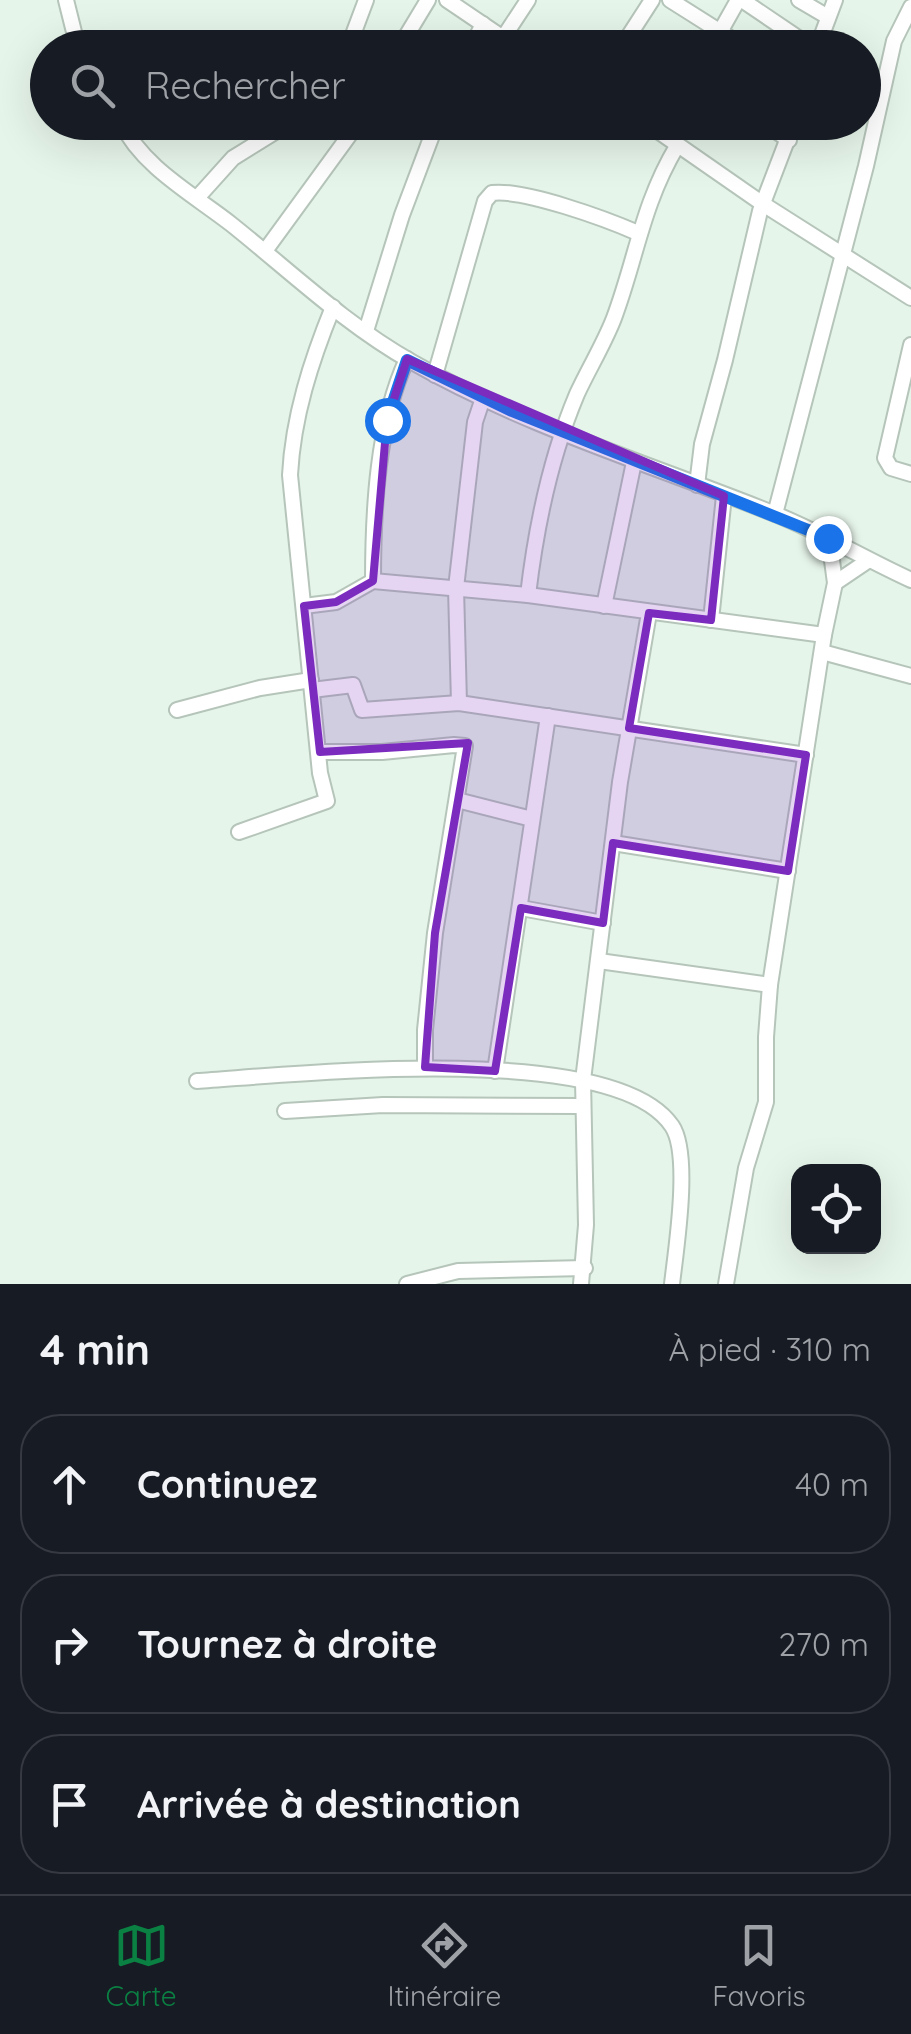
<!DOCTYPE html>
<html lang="fr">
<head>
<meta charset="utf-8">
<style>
	body { margin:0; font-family:Quicksand,sans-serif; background:#242831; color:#f1f3f6 }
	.controls { position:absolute; right:30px; bottom:30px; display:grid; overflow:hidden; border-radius:20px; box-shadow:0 10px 40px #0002 }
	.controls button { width:90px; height:90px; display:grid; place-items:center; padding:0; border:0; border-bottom:2px solid #363941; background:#171b24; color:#f1f3f6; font:50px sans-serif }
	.stop { position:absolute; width:30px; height:30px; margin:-22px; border:8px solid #1a73e8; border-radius:50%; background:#fff }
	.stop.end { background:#1a73e8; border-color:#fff; box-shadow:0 2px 10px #0008 }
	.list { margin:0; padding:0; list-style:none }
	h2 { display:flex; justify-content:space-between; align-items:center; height:130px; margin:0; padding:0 40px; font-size:42px }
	h2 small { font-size:32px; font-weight:400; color:#9ea1a6 }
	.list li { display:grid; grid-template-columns:65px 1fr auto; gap:30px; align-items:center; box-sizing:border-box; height:140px; margin:0 20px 20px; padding:0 20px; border:2px solid #363941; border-radius:40px }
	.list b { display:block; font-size:38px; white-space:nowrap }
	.list em { font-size:32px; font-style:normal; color:#9ea1a6 }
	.icon { flex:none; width:55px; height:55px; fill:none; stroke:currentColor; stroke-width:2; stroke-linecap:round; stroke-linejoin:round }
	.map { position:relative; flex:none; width:911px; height:1284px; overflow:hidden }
	.search { position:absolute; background:#171b24; box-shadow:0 10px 40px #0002; left:30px; right:30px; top:30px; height:110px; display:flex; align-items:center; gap:25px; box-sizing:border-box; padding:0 35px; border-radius:55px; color:#9ea1a6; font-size:38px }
	.sheet { height:610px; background:#171b24 }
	nav { display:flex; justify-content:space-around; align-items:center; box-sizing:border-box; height:140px; border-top:2px solid #363941; background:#171b24; font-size:28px; color:#9ea1a6 }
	nav a { display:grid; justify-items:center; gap:5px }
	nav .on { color:#0b8043 }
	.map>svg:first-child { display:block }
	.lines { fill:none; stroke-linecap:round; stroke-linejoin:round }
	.minor-casing { stroke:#b6c5ba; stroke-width:18 }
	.minor { stroke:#fff; stroke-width:14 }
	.route { stroke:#1a73e8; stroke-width:12 }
	.marked { fill:#7b2cbf; fill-opacity:0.2; stroke:#7b2cbf; stroke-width:8; stroke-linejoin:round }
</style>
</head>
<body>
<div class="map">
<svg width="911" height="1284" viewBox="0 0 911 1284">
	<rect width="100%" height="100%" fill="#e6f5ea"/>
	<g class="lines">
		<defs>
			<g id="minor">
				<path d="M66,0l12,48"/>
				<path d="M447,0l71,48"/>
				<path d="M670,0l76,48"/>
				<path d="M742,0l71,48"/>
				<path d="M799,0l29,17"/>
				<path d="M503,38l25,-38"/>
				<path d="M348,48l18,-48"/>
				<path d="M399,48l29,-48"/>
				<path d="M471,48l12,-24"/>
				<path d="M621,48l31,-48"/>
				<path d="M711,48l27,-48"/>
				<path d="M817,48l18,-48"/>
				<path d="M121,122c20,44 73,73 110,102 59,47 115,101 181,138 114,65 241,103 363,152 47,19 90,45 136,66"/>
				<path d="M645,122l118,82 148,94"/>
				<path d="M762,122l27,18"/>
				<path d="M197,198l36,-40 58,-36"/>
				<path d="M265,251l94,-129"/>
				<path d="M366,331l36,-116 35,-93"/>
				<path d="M911,345l-26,113 6,10 20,6"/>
				<path d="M435,375l50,-174 7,-8c32,-4 114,26 146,40"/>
				<path d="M697,485l5,-41 23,-84 35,-149 34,-89"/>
				<path d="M775,514l91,-348 28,-125 17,-34"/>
				<path d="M373,581c0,-70 4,-158 34,-222"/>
				<path d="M835,583l34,-23"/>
				<path d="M528,595c8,-68 22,-137 49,-201 12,-26 27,-50 37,-76 23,-62 28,-113 63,-172"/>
				<path d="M304,606l32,-4 37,-21 155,14 296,40"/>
				<path d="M604,606l30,-144"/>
				<path d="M711,620l13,-124"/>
				<path d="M822,652l89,24"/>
				<path d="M312,690l41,-5 9,25 97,-7 347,52"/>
				<path d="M459,703l-3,-115 19,-166 8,-24"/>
				<path d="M177,710l83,-22 51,-8"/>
				<path d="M320,752h62l72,-7 11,1 -30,187 -10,97v37"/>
				<path d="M457,800l75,19"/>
				<path d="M239,832l88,-31 -7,-28 -30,-298c3,-58 21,-114 43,-168"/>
				<path d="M613,843l175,28"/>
				<path d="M521,908l82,15"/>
				<path d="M599,961l171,24"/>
				<path d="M495,1071l53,-355"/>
				<path d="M197,1081c96,-6 417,-42 475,45 19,28 4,123 0,158"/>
				<path d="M285,1111l98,-6 199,1"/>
				<path d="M407,1284l51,-13 127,-3"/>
				<path d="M581,1284l5,-59 -3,-145 37,-298 29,-169"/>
				<path d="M726,1284l20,-116 20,-66v-65l4,-52 54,-350 11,-52 -6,-45"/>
			</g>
		</defs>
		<use href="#minor" class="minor-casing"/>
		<use href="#minor" class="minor"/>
	</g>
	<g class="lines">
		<path class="route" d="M387,420l20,-60 105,51 316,127"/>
	</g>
	<path class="marked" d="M407,359l317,137 -13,124 -62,-7 -20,115 177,27 -18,116 -175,-28 -10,80 -82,-15 -26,163 -70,-4 10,-134 33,-190 -148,9 -16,-146 32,-4 37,-21 14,-161z"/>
</svg>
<div class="controls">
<button><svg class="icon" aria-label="locate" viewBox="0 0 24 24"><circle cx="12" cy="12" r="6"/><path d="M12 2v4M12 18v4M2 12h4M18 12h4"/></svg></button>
</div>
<div class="stop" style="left:387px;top:420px"></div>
<div class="stop end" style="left:828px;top:538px"></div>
<div class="search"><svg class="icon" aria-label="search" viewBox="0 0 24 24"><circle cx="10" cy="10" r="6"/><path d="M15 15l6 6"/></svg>Rechercher</div>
</div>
<section class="sheet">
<h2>4 min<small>À pied · 310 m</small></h2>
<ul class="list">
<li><svg class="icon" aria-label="ahead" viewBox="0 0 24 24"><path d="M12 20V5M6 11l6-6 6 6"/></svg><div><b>Continuez</b></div><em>40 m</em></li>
<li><svg class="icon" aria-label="right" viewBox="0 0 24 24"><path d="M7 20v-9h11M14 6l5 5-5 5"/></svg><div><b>Tournez à droite</b></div><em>270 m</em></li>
<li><svg class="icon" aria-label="arrive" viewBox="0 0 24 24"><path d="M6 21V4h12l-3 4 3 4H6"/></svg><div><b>Arrivée à destination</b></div></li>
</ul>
</section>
<nav>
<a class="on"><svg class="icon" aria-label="map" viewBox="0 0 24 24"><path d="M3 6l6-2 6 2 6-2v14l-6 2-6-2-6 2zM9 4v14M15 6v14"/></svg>Carte</a>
<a><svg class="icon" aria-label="directions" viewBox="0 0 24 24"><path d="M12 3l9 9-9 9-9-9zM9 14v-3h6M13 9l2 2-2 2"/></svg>Itinéraire</a>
<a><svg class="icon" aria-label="saved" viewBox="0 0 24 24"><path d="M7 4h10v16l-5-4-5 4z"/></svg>Favoris</a>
</nav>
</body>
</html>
